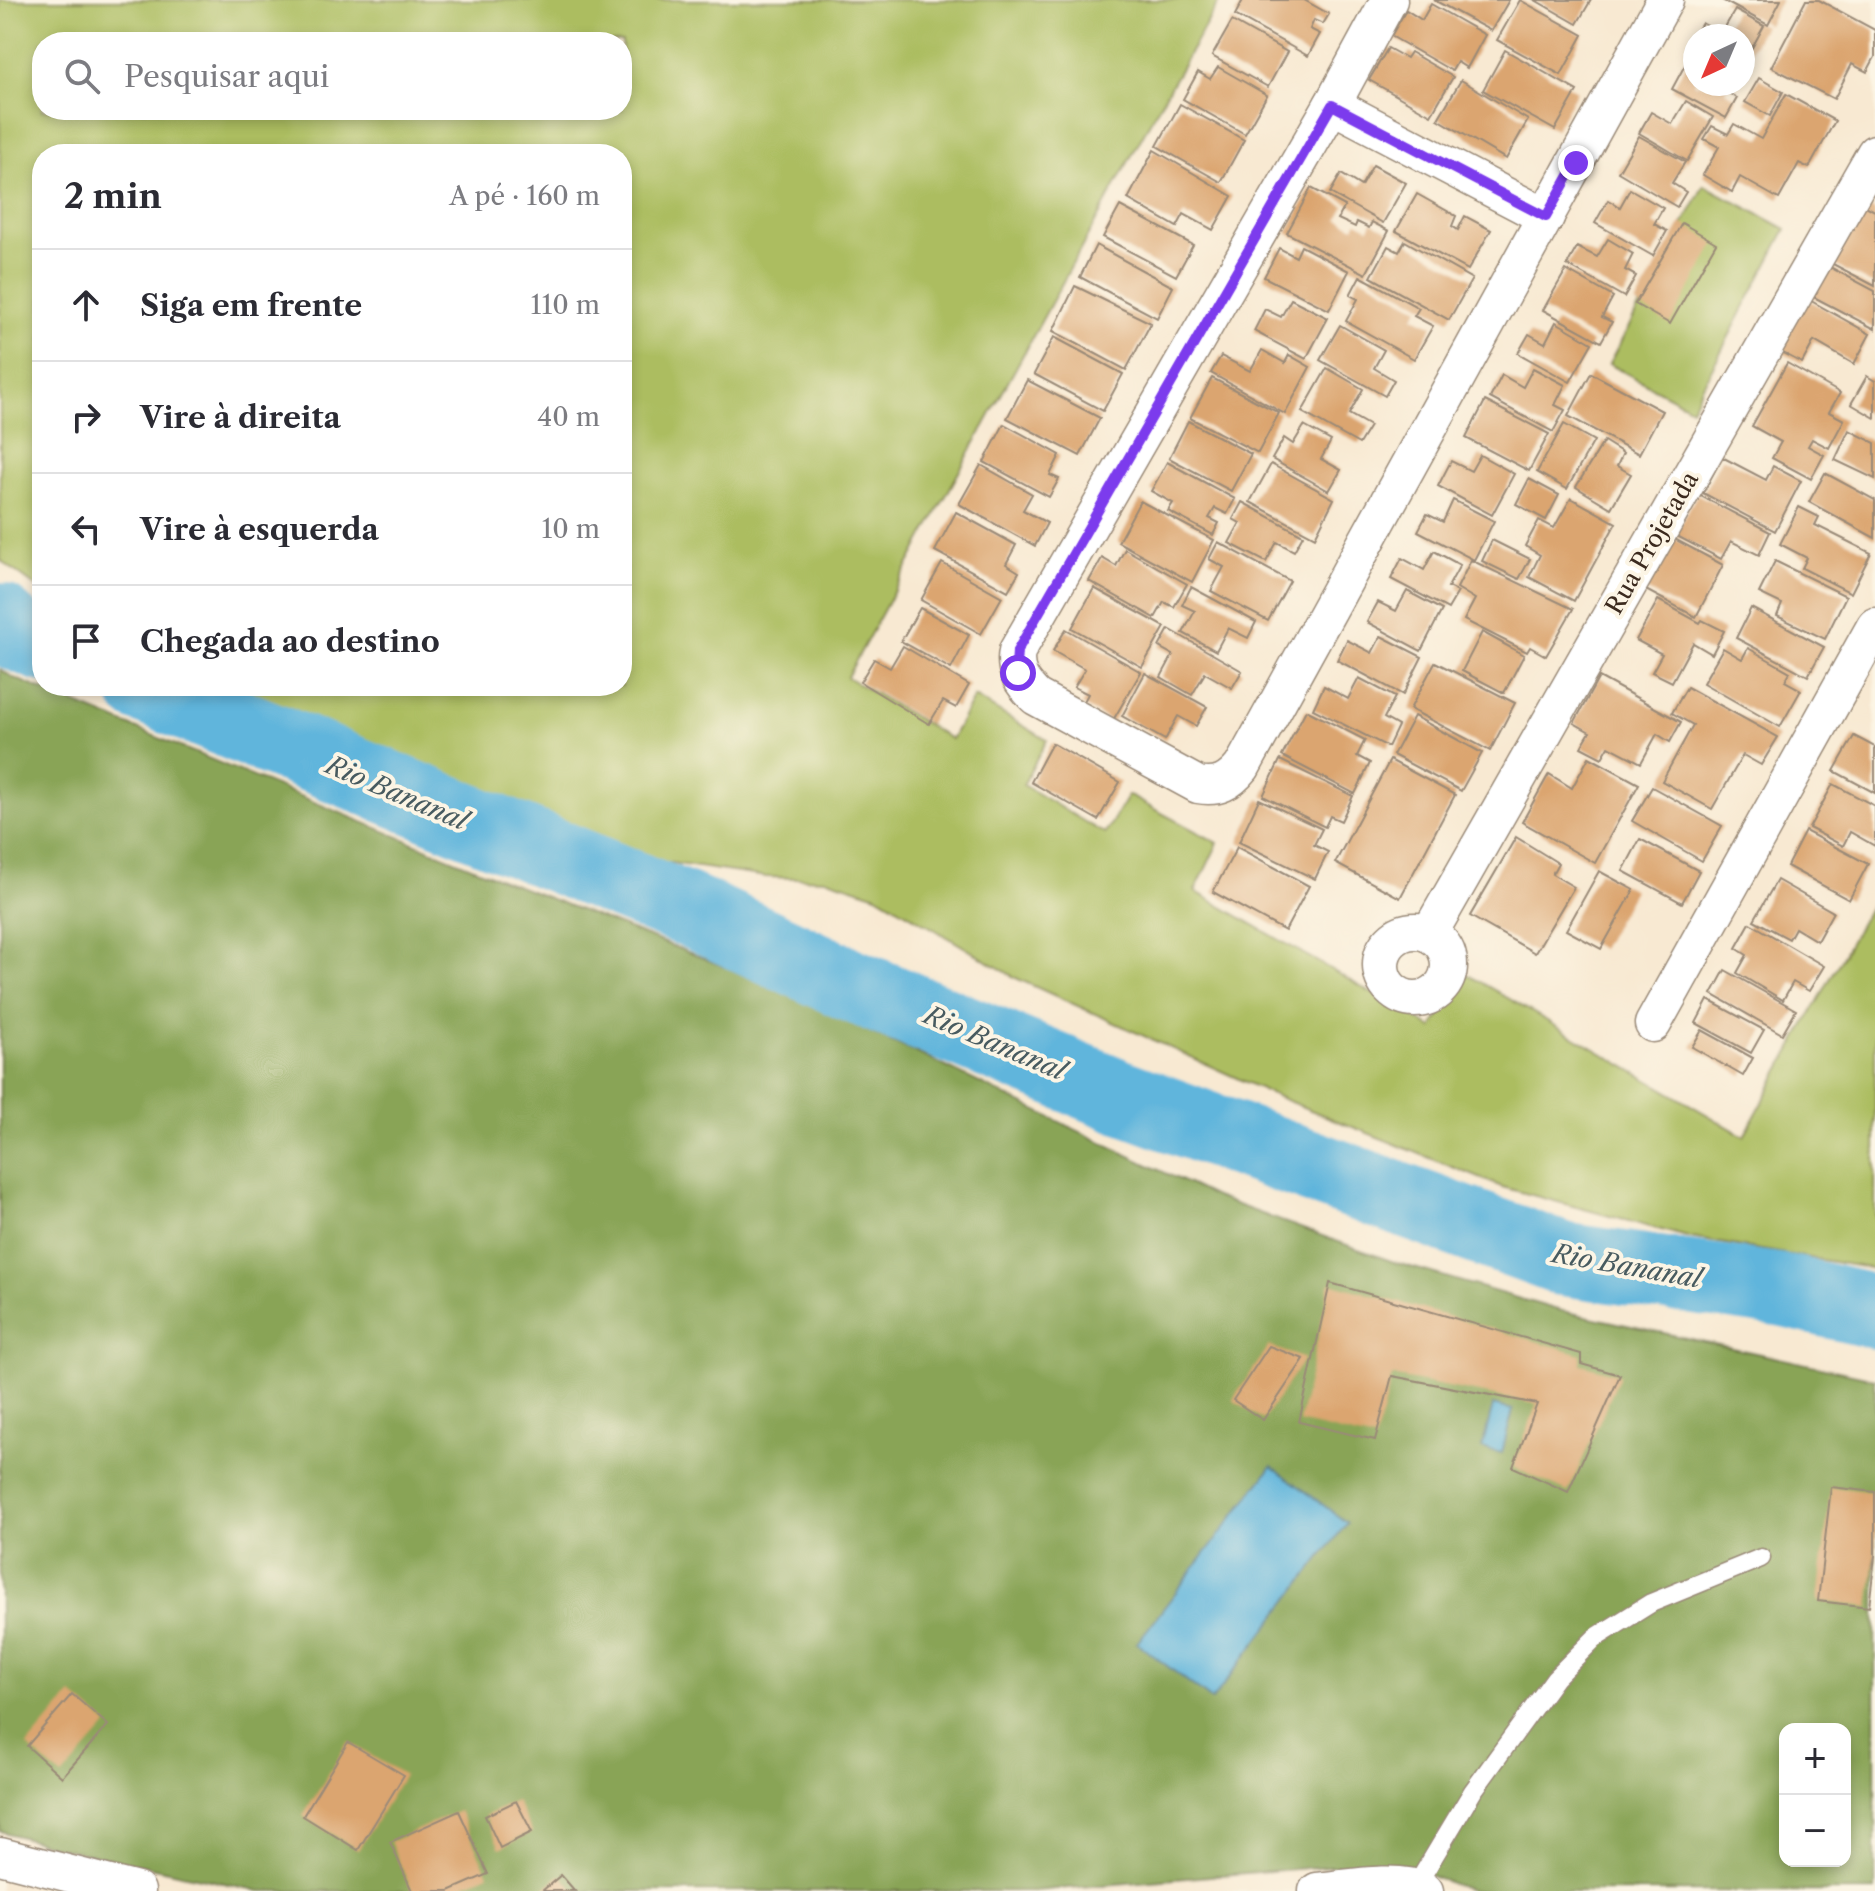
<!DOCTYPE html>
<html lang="pt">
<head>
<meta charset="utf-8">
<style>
	body { margin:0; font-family:"Libre Caslon Text",serif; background:#f2f2f3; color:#2b2b33 }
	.controls { position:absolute; right:24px; bottom:24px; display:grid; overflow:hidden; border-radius:16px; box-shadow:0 4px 12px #0003 }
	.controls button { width:72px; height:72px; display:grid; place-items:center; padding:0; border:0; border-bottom:2px solid #e1e1e2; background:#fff; color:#2b2b33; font:40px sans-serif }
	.compass { position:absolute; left:1683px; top:24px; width:72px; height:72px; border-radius:50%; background:#fff; box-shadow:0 4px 12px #0003; rotate:224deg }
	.stop { position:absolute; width:24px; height:24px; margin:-18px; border:6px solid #7c3aed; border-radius:50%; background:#fff }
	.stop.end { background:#7c3aed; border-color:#fff; box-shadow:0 2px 8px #0008 }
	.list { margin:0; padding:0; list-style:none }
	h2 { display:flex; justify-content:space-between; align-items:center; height:104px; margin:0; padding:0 32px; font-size:34px }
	h2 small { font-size:26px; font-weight:400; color:#7c7c81 }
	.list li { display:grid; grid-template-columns:52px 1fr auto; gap:24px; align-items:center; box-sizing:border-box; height:112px; padding:0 32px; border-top:2px solid #e1e1e2 }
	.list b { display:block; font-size:30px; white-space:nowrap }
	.list em { font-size:26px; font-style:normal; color:#7c7c81 }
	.icon { flex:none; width:44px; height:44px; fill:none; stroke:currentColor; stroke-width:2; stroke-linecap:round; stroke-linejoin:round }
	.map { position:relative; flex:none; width:1875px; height:1891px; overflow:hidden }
	.search { position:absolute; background:#fff; box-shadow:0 4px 12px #0003; left:32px; top:32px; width:600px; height:88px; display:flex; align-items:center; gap:20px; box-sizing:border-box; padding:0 28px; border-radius:32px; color:#7c7c81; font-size:30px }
	.panel { position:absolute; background:#fff; box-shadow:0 4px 12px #0003; left:32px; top:144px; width:600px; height:552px; border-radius:32px }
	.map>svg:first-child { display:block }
	.green { fill:#acbd60; stroke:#74743f; stroke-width:2; fill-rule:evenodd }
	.forest { fill:#89a456; stroke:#62673a; stroke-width:2; fill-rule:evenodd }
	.water { fill:#60b5dc; stroke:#4e707d; stroke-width:2 }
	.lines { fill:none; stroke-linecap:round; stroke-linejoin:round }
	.river { stroke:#60b5dc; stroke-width:74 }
	.building { fill:#dba570 }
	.service-casing { stroke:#9a8a78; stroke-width:21 }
	.minor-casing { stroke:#9a8a78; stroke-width:39 }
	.service { stroke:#fff; stroke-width:18 }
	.minor { stroke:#fff; stroke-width:36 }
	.route { stroke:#7c3aed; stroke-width:10 }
	.labels { text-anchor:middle; stroke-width:8; stroke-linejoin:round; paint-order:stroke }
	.street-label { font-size:24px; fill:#3b2a1e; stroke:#fcf5e5 }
	.water-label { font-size:26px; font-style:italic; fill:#485b60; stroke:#fcf5e5 }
</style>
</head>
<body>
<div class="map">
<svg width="1875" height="1891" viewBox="0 0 1875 1891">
	<rect width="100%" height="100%" fill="#fcf5e5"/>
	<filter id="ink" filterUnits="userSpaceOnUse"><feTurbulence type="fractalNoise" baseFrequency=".0125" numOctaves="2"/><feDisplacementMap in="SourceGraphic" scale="16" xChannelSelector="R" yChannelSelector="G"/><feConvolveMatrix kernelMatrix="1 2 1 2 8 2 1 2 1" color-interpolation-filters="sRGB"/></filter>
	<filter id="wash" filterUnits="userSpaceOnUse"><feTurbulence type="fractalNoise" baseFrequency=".006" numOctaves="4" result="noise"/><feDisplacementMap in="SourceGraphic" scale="32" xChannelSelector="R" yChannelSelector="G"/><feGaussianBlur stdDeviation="1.8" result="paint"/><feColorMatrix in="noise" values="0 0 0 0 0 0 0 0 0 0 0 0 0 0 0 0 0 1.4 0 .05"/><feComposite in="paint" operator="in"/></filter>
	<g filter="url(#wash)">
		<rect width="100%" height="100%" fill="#f8e9d2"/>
		<g class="green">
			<path d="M0,0h1220l-65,113 -308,564 104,62 23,-42 73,43 -24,45 82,49 23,-39 90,48 -23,48 237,137 33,-55 279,163 131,-239v372l-184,-31 -189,-51 -219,-88 -267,-121 -139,-83 -49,-16 -62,-2 -108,-16 -115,-34 -317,-141h396v-532h-580v437l-42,-31zM42,42h580v68h-580z"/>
			<path d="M1704,185l82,44 -95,179 -82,-44z"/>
		</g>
		<path class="forest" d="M0,669l14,9 494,204 223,87 199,90 285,138 179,65 164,48 317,69v512h-403l-72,-26 -70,1 -298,25h-772l-203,-44 -57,-16zM1785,1729h60v132h-60z"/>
		<g class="water">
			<path d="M1493,1405l20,5 -11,43 -20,-5z"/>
			<path d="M1272,1466l75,57 -135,177 -75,-57z"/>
		</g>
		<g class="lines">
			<g class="river">
				<path d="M0,620l16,14 26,11"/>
				<path d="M142,686l560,230 147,68 273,113 440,162 223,32 90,21"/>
			</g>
		</g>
		<g id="blocks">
			<g class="building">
				<path d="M1243,0h61l25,14 -6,10 -9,-4 -4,9 10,5 -12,22 -73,-41z"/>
				<path d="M1434,0h75l-18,31z"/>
				<path d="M1520,0l63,35 -22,40 -64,-35z"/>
				<path d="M1535,0h56l-14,24z"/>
				<path d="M1722,0h59l-13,25z"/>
				<path d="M1806,0h13l56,30v27l-8,15 -15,-8 -18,35 -63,-32z"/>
				<path d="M1431,4l54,31 -18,33 -10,-6 -5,9 -61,-35 15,-26 16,10z"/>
				<path d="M1735,10l29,16 -21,38v-28h-49l8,-13 19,11z"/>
				<path d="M1232,21l55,31 -19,35 -56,-31z"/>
				<path d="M1388,48l18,10 4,-6 43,25 -22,38 -62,-35z"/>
				<path d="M1505,50l72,41 -22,39 -72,-40z"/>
				<path d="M1685,65l10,6v13h34l-4,7 12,7 -11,20 -54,-29z"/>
				<path d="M1218,67l49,28 -22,39 -62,-35 15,-27 12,7z"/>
				<path d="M1759,78l24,14 -13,24 -25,-14z"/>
				<path d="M1461,80l67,40 -22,39 -68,-40z"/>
				<path d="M1786,94l49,27 -26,47 -10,-5 -20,36 -39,-22 -8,15 -29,-17 16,-28 -15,-8 8,-13 16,8 6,-10 27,15z"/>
				<path d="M1686,101l27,16 -26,44 -48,-28 12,-21 21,12z"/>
				<path d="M1180,104l64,36 -23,42 -64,-36z"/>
				<path d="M1639,136l46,26 -13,21 14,9 -9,15 -59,-35z"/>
				<path d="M1154,150l78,46 -19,34 -29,-16 -7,13 -49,-28z"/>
				<path d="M1373,165l33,18 -23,40 -53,-30 11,-19 20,12z"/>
				<path d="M1311,188l34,18 -7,13 17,8 2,-5 12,6 3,-6 17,9 -23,43 -79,-41z"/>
				<path d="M1630,189l33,19 -9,16 13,7 -14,25 -58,-33 13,-23 12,7z"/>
				<path d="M1417,194l39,22 -4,10 6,4 7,-14 26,14 -23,40 -72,-39z"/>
				<path d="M1860,203l15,8v75l-46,-24z"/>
				<path d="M1120,206l73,39 -17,31 -73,-39z"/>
				<path d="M1682,223l34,20 -46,81 -35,-20z"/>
				<path d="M1608,239l25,15 -8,16 11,6 -12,21 -57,-32 10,-18 20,10z"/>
				<path d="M1405,241l67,38 -23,41 -78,-43 17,-31 11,6z"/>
				<path d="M1096,245l77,42 -16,31 -77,-41z"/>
				<path d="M1301,246l48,25 -20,39 -65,-33 15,-29 17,9z"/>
				<path d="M1826,265l49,26v38l-65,-34z"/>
				<path d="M1566,270l47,27 -11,20 10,5 -11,20 -58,-32z"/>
				<path d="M1360,276l59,32 -5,8 19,10 -19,33 -68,-38 12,-22 -8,-4z"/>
				<path d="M1075,286l76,37 -25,47 -73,-39z"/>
				<path d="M1804,297l66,37 -16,30 -40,-23 -12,22 -27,-14z"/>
				<path d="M1291,299l37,19 -22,41 -52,-28 11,-22 16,8z"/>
				<path d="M1556,322l36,21 -22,39 -52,-29 11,-19 16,9z"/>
				<path d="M1340,325l44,25 -10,18 20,12 -9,16 -65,-36z"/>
				<path d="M1054,337l69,37 -20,37 -69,-37z"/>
				<path d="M1262,350l23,13 4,-8 21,12 -25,47 -74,-41 10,-17 29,15z"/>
				<path d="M1787,363l53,30 -11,19 15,8 -15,28 -17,-9 -4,7 16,9 -13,24 -39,-21 9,-16 -29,-16z"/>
				<path d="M1327,368l36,21 -14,25 21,12 -11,18 -57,-32z"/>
				<path d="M1533,368l32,17 -10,20 10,5 -12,22 -63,-34 12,-23 21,12z"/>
				<path d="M1591,373l71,38 -23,43 -71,-38z"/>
				<path d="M1867,376l8,5v37l-24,-14z"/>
				<path d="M1212,378l67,35 -21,40 -68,-35z"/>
				<path d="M1027,380l73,38 -20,38 -73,-38z"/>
				<path d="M1485,401l64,33 -20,37 -63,-33z"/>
				<path d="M1188,421l63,33 -20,37 -62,-33z"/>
				<path d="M1004,424l56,31 -10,20 9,4 -10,18 -65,-35z"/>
				<path d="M1564,424l30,17 -27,48 -30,-17z"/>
				<path d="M1304,426l27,15 -10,18 20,11 -12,21 -57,-32 12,-21 9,6z"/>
				<path d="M1849,430l26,13v36l-40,-19z"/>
				<path d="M1604,441l19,12 -6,13 14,8 -20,34 -35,-21z"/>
				<path d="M1480,455l34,19 -22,41 -54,-29 13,-25 20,10z"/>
				<path d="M1722,457l44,23 7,-14 28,15 -26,50 -72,-38z"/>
				<path d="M1167,462l68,37 -8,15 -12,-6 -6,10 10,5 -6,12 -45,-24 5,-8 -22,-12z"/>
				<path d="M1271,464l63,35 -19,38 -65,-35z"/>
				<path d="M981,465l51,29 -9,16 24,13 -12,23 -76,-42z"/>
				<path d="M1825,473l50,27v38l-66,-36z"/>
				<path d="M1529,479l30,16 -13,25 -30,-16z"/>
				<path d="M1697,494l73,38 -11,23 -28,-14 -10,18 -46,-24z"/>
				<path d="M1571,498l45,25 -42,78 -45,-24 11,-22 -15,-9 14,-26 15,8z"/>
				<path d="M1453,500l41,21 -20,39 -56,-29 9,-17 16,8z"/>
				<path d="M1140,501l74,39 -22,42 -74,-40z"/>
				<path d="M1242,502l61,33 -9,16 -17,-9 -11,20 -37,-19 11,-20 -7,-4z"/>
				<path d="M1799,507l20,10 -4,8 56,28 -20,40 -49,-25 5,-10 -27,-14z"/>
				<path d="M956,512l60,33 -10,19 13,8 -11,19 -73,-40z"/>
				<path d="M1669,536l54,29 -27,52 -54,-29z"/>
				<path d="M1492,540l38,19 -11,20 -37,-18z"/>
				<path d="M1218,542l72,39 -22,40 -57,-30 13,-24 -15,-8z"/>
				<path d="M1125,549l62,35 -13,23 -10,-5 -9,16 -66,-37 13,-23 14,8z"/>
				<path d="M1434,551l26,14 -12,22 10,5 -10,17 -57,-30 11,-21 22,12z"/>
				<path d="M1471,560l102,49 -27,47 -16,-9 -3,5 -63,-32 11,-21 -18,-11z"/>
				<path d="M1775,561l71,35 -21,43 -48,-23 5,-12 -23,-11z"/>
				<path d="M942,563l60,34 -21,37 -60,-34z"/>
				<path d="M1191,587l65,35 -8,16 -20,-10 -12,23 -33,-18 12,-22 -13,-6z"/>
				<path d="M1094,588l71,39 -23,40 -70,-39z"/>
				<path d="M1407,591l35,19 -21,41 -54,-29 11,-20 18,9z"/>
				<path d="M1658,600l42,23 2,-3 22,11 -12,23 -19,-11 -21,39 -20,-10 10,-18 -26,-14z"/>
				<path d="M920,608l49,27 -18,34 -50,-28z"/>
				<path d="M1751,608l73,39 -16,29 -72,-38z"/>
				<path d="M1066,629l75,43 -29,50 -30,-17 6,-11 -14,-7 11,-18 -32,-18z"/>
				<path d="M1169,629l73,42 -10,17 -27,-15 -13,22 -31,-18 12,-22 -14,-8z"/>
				<path d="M1482,632l42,23 -20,38 -42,-22z"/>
				<path d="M1381,636l41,21 -19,38 -66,-35 10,-20 25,13z"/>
				<path d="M903,646l66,39 -13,23 -13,-7 -14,23 -69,-42 14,-23 16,9z"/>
				<path d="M1723,648l19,11 6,-11 42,24 -5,9 16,9 -21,37 -77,-44z"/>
				<path d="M1435,662l80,41 -25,48 -80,-42z"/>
				<path d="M1145,673l62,34 -11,19 -18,-10 -13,24 -43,-24z"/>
				<path d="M1599,677l82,45 -11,20 -13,-8 -16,29 -32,-17 -7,12 -21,-11 9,-15 -16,-9z"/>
				<path d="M1359,678l36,19 -11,21 14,8 -10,21 -75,-38 11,-23 24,13z"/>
				<path d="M1687,687l91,50 -17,28 -18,-10 -31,54 -50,-28 31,-56 -21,-12z"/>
				<path d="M1306,710l59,30 -8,16 13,7 -15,31 -73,-38z"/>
				<path d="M1414,716l68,37 -21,38 -68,-36z"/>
				<path d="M1854,736l21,11v46l-41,-22z"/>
				<path d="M1052,743l68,39 -22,38 -67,-38z"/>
				<path d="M1589,757l50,27 -44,79 -73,-41 27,-48 23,14z"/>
				<path d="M1280,760l73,36 -12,25 -11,-5 -5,11 -62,-31z"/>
				<path d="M1390,760l65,35 -55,103 -65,-35z"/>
				<path d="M1833,784l42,22v40l-25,-14 -7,14 -34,-18z"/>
				<path d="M1652,787l70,39 -20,35 -70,-40z"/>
				<path d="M1259,799l63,30 -8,16 14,7 -13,27 -76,-37z"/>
				<path d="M1805,831l63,33 -19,36 -62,-34z"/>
				<path d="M1516,837l42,26 -6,11 22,13 -39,66 -65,-37z"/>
				<path d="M1640,839l59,32 -17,32 -59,-32z"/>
				<path d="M1237,847l72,39 -24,45 -72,-39z"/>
				<path d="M1599,871l35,19 -33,59 -35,-19z"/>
				<path d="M1777,880l56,32 -16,29 -22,-13 -6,11 -35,-19z"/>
				<path d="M1750,923l74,43 -15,25 -16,-9 -10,18 -46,-27 10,-18 -11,-7z"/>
				<path d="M1725,970l71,40 -14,24 -70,-40z"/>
				<path d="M1708,1000l56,30 -13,23 -55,-30z"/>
				<path d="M1702,1030l51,28 -10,18 -51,-29z"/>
				<path d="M1330,1283l251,71v10l39,11 -52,117 -55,-25 24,-63 -145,-28 -17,64 -76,-18z"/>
				<path d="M1269,1346l35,13 -41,61 -30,-20z"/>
				<path d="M1831,1487l44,5v63l-6,52 -51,-6z"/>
				<path d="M72,1694l36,31 -46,52 -35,-31z"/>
				<path d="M348,1742l56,33 -46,75 -55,-34z"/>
				<path d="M516,1801l16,31 -32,16 -15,-32z"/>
				<path d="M459,1811l29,63 -39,17h-37l-22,-49z"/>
				<path d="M561,1875l14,16h-33z"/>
			</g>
		</g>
	</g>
	<g filter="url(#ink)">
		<use href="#blocks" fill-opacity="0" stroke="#9a8a78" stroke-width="2"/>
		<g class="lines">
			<defs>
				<path id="service" d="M1416,1886l57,-95 82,-113 40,-40 56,-35 110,-45"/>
				<g id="minor">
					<path d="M1389,0l-57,105 -315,546c-4,20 5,32 19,46l162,88c20,4 32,-3 44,-18l423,-767"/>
					<path d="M1332,105l214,112"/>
					<circle cx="1415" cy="965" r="34"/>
					<path d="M1429,934l446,-781"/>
					<path d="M1653,1024l222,-398"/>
					<path d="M0,1856l137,35"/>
					<path d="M1317,1891c30,-3 81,-13 108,0"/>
				</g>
			</defs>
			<use href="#service" class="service-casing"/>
			<use href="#minor" class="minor-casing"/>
			<use href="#service" class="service"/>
			<use href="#minor" class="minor"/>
		</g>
	</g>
	<g class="lines" filter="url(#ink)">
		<path class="route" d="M1018,673l-2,-7 1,-15 315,-546 214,112 30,-54"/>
	</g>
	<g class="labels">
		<g class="street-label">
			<text transform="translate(1652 543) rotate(-60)" y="8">Rua Projetada</text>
		</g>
		<g class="water-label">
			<text transform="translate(397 793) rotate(23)" y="9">Rio Bananal</text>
			<text transform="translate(995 1043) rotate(23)" y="9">Rio Bananal</text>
			<text transform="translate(1627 1266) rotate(10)" y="9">Rio Bananal</text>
		</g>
	</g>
</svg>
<div class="controls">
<button>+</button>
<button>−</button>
</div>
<svg class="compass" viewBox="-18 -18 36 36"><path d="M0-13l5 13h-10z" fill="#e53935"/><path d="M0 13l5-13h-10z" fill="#7c7c81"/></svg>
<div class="stop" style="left:1018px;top:673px"></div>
<div class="stop end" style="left:1576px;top:163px"></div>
<div class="search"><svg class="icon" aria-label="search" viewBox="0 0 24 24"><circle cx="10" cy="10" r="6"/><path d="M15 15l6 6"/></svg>Pesquisar aqui</div>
<section class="panel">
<h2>2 min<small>A pé · 160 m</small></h2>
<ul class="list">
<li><svg class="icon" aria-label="ahead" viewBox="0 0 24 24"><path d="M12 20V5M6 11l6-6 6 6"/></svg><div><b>Siga em frente</b></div><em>110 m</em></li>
<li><svg class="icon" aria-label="right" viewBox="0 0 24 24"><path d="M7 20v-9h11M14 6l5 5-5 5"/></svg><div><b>Vire à direita</b></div><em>40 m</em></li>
<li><svg class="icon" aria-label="left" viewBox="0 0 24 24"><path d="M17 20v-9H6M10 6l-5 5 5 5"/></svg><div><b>Vire à esquerda</b></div><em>10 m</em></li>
<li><svg class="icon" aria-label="arrive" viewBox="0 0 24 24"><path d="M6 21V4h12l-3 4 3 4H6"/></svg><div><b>Chegada ao destino</b></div></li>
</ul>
</section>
</div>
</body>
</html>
